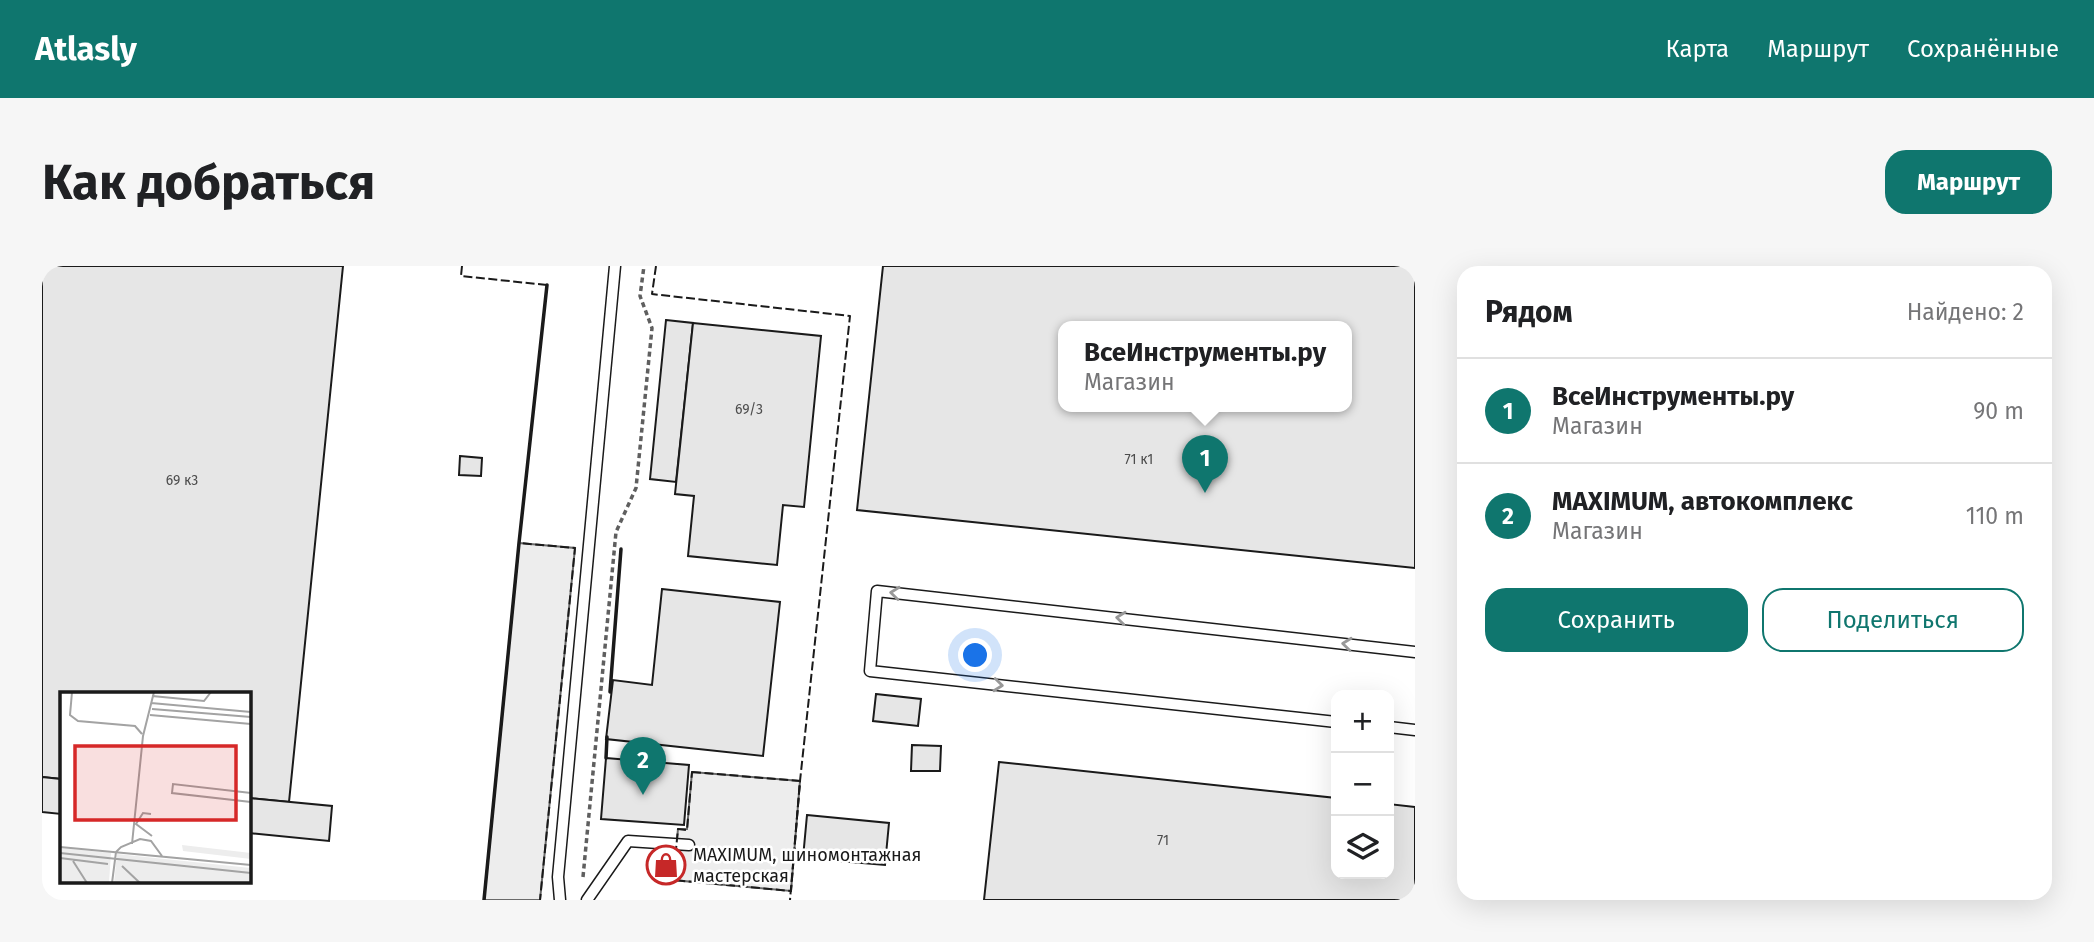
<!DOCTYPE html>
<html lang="ru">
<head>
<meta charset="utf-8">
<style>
	body { margin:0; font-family:"Fira Sans",sans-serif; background:#f6f6f6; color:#202124 }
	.controls { position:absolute; right:21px; bottom:21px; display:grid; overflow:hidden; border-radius:14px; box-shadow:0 7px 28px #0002 }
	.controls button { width:63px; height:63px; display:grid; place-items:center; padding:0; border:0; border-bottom:2px solid #e0e0e0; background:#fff; color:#202124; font:35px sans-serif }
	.you { position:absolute; left:934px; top:390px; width:24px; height:24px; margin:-18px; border:5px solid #fff; border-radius:50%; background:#1a73e8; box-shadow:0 0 0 10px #1a73e833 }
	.badge { display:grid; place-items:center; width:46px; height:46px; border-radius:50%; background:#0f766e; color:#fff; font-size:23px; font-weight:700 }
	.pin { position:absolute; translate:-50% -58px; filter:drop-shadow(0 2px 4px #0008) }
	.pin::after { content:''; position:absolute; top:37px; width:24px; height:21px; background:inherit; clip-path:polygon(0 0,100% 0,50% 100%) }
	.popup { position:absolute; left:1016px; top:55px; width:294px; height:91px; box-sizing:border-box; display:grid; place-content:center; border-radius:14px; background:#fff; filter:drop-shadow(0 2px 5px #0005); font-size:23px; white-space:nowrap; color:#757577 }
	.popup b { font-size:26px; color:#202124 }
	.popup::after { content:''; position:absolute; left:50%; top:100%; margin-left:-14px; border:14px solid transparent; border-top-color:#fff }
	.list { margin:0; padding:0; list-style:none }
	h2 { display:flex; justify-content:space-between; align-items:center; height:91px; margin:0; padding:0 28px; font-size:30px }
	h2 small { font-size:23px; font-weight:400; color:#757577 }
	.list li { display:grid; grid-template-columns:46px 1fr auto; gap:21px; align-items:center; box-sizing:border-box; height:105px; padding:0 28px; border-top:2px solid #e0e0e0 }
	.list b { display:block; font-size:26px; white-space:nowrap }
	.list p { margin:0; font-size:23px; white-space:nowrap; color:#757577 }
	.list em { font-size:23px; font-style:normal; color:#757577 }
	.actions { display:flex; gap:14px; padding:21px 28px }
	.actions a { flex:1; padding:16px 0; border:2px solid #0f766e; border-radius:21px; text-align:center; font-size:24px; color:#0f766e }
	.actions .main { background:#0f766e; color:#fff }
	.icon { flex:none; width:38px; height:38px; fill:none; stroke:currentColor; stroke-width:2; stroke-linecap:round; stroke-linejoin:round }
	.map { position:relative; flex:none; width:1373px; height:634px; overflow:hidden; border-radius:21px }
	header { display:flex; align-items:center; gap:42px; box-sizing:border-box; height:98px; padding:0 35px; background:#0f766e; color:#fff }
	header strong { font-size:33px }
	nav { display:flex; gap:38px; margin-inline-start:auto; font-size:24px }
	.intro { display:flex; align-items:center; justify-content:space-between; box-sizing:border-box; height:168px; padding:0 42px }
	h1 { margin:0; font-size:49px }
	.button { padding:18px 32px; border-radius:21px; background:#0f766e; color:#fff; font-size:24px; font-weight:700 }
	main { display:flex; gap:42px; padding:0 42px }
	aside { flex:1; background:#fff; border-radius:21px; box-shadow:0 7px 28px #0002 }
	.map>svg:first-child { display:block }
	.built { fill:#ededed; stroke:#6a6a6a; stroke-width:2 }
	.building { fill:#e6e6e6; stroke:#1a1a1a; stroke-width:2; fill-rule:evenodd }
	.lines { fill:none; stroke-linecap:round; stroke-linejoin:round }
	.lane-casing { stroke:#1a1a1a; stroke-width:13 }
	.path { stroke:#5f5f5f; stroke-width:3.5; stroke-dasharray:5 3.5; stroke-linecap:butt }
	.lane { stroke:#fff; stroke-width:10 }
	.fence { stroke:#1a1a1a; stroke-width:2; stroke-dasharray:9 3.5; stroke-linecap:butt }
	.wall { stroke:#1a1a1a; stroke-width:3.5 }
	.oneway { stroke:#989898 }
	.labels { text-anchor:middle; stroke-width:5; stroke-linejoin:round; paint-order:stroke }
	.number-label { font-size:14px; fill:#4d4d4d }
	.poi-label { font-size:18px; fill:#1a1a1a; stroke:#fff; text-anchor:start }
	.inset-road { fill:none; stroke:#a3a3a3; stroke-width:2 }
	.view { fill:#d62828; fill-opacity:0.15; stroke:#d62828; stroke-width:3.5 }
	.inset-edge { fill:none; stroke:#1a1a1a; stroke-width:3.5 }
</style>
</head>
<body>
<header>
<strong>Atlasly</strong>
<nav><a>Карта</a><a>Маршрут</a><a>Сохранённые</a></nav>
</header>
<div class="intro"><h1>Как добраться</h1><a class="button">Маршрут</a></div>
<main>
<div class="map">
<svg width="1373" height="634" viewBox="0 0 1373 634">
	<rect width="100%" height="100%" fill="#fff"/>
	<g class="built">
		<path d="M477,277l56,5 -35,352h-56z"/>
		<path d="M650,506l108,9 -9,110 -118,-11 5,-51h9z"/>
	</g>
	<g class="building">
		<path d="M0,0h301l-54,536 -41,-4v-104h-187v85l-19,-2z"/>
		<path d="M841,0h532v302l-558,-58zM1021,61h284v80h-284z"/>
		<path d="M624,54l27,3 -17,159 -26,-3z"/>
		<path d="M651,57l128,13 -17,171 -21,-2 -6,60 -89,-9 6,-60 -19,-2z"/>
		<path d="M418,190l22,2 -1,18 -22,-1z"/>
		<path d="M620,323l118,13 -17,154 -157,-17 7,-59 39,5z"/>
		<path d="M834,428l45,5 -3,27 -45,-5z"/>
		<path d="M870,479l29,1 -1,25h-29z"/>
		<path d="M564,492l83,7 -5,60 -83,-6z"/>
		<path d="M957,496l337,36v76h53v-70l26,3v93h-431z"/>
		<path d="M0,511l19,2v35l-19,-2z"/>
		<path d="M206,532l84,8 -3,35 -81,-8z"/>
		<path d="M765,549l82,8 -4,42 -82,-7z"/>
		<path d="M619,585l13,1 -3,28 -13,-2z"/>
	</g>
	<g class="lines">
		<defs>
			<g id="lane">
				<path d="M1294,456l-466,-51 7,-80 538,61"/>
				<path d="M1347,461l26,3"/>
				<path d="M518,634l-2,-23 57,-611"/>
				<path d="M545,634l41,-59 61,4"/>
			</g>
		</defs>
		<use href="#lane" class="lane-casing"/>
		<path class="path" d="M541,611l33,-345 20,-44 16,-160 -12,-32 4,-30"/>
		<use href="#lane" class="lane"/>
		<g class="fence">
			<path d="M420,0l-1,10 86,9"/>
			<path d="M614,0l-4,28 198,22 -50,465 -10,119"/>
			<path d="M650,506l108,9 -9,110 -118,-11 5,-51 9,1z"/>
			<path d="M442,634l35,-357 56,5 -35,352"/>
		</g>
		<g class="wall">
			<path d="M568,426l11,-143"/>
			<path d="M564,492l1,-21"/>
			<path d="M442,634l35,-357 28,-258"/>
		</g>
	</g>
	<defs><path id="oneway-chevron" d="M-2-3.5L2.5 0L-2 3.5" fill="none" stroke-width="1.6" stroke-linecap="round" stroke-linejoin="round" transform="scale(1.75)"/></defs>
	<g class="oneway">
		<use href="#oneway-chevron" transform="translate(853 327) rotate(-174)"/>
		<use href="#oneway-chevron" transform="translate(1079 352) rotate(-174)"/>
		<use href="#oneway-chevron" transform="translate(1305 378) rotate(-174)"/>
		<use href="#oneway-chevron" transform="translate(956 419) rotate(6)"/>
	</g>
	<defs>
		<symbol id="shop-ring" viewBox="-11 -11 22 22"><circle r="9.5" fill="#fff" stroke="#c62828" stroke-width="1.5"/><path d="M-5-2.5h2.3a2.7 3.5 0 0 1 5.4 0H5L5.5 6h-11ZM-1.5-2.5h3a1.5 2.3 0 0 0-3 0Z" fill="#c62828"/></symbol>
	</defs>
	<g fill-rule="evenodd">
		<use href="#shop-ring" x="602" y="577" width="44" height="44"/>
	</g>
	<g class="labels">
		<g class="number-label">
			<text x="707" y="148">69/3</text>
			<text x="1097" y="198">71 к1</text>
			<text x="140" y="219">69 к3</text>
			<text x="1121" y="579">71</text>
		</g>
		<g class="poi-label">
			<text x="651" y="595">MAXIMUM, шиномонтажная<tspan x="651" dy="21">мастерская</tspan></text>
		</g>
	</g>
	<g transform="translate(18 426)">
		<rect width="191" height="191" fill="#fff"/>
		<path d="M122,153l69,8v6l-68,-8zM0,156l51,5 -2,30h-49zM57,162l134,14v15h-137z" fill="#ededed"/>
		<path class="inset-road" d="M12,0l-2,23 8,6 57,5 7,8M92,4l52,5 7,-9M91,11l100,9M92,17l99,8M90,23l101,9M191,101l-78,-9 -1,9 79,9M91,122l-8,-1 -7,11 16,12M72,152l11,-108 11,-44M0,155l191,18M0,161l191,20M0,166l48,6M13,169l14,22M62,174l18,17M52,191l4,-31 5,-5 19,-8 11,2 11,15"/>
		<path class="view" d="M15,54h161v74h-161z"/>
		<rect width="191" height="191" class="inset-edge"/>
	</g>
</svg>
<div class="controls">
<button>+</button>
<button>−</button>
<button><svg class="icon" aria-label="layers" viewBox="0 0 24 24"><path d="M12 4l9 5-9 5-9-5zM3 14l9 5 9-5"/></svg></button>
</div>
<div class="you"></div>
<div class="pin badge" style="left:1163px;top:227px">1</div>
<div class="popup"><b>ВсеИнструменты.ру</b>Магазин</div>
<div class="pin badge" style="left:601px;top:529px">2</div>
</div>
<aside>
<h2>Рядом<small>Найдено: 2</small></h2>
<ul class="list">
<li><span class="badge">1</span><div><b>ВсеИнструменты.ру</b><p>Магазин</p></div><em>90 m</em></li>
<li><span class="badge">2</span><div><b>MAXIMUM, автокомплекс</b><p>Магазин</p></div><em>110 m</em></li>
</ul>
<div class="actions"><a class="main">Сохранить</a><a>Поделиться</a></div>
</aside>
</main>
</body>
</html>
